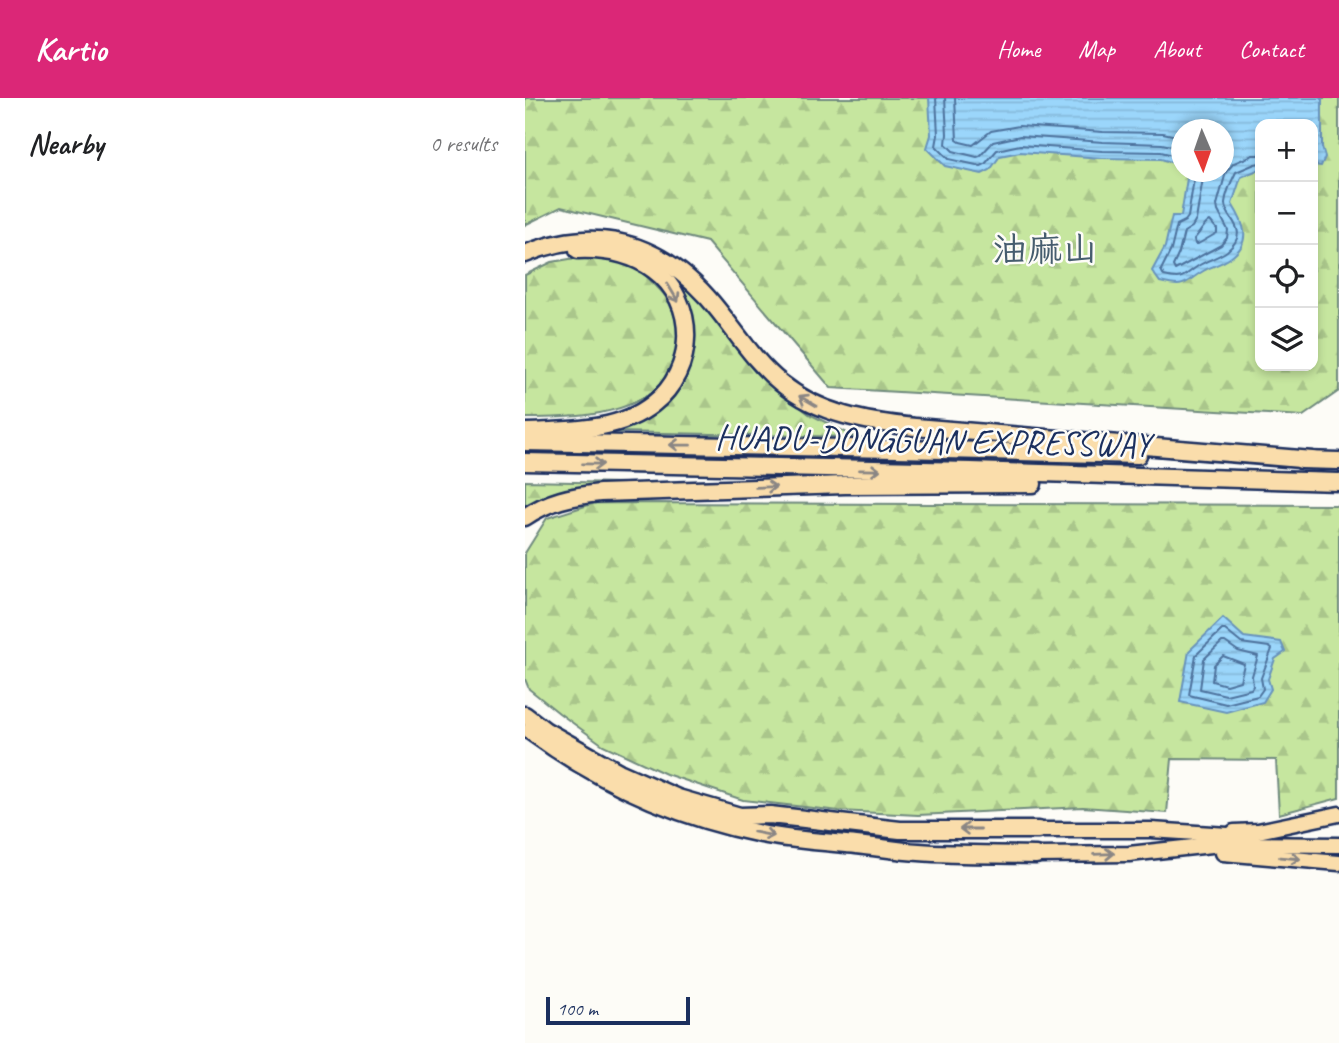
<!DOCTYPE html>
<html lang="en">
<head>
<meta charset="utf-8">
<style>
	body { margin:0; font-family:Caveat,"LXGW WenKai TC",sans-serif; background:#f2f2f2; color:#202124 }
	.controls { position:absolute; right:21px; top:21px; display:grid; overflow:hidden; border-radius:14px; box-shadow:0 4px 10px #0003 }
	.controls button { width:63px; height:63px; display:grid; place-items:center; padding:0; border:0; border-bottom:2px solid #e0e0e0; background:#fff; color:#202124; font:35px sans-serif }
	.compass { position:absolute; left:646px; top:21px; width:63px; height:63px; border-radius:50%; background:#fff; box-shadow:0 4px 10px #0003; rotate:178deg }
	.scale { position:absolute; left:21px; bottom:18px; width:144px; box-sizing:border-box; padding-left:7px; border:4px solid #1b2f5e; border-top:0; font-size:19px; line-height:24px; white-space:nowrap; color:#1b2f5e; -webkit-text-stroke:5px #fdfcf7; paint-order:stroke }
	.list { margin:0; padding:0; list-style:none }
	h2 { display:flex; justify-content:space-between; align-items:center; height:91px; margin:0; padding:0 28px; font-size:30px }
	h2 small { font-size:23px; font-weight:400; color:#757577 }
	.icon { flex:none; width:38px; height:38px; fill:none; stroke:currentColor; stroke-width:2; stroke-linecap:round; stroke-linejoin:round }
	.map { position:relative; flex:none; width:814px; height:945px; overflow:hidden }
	header { display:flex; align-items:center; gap:42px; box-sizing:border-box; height:98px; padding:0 35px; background:#db2777; color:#fff }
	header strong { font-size:33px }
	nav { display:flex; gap:38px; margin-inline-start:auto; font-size:24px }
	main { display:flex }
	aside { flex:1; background:#fff }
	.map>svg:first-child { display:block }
	.forest { fill:url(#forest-firs); stroke:#708a7e; stroke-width:2; fill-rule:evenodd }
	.water { fill:url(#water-rules); stroke:#6893bc; stroke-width:2 }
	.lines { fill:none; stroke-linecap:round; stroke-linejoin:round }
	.shore { stroke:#4e729d; stroke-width:2 }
	.major-casing { stroke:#1b2f5e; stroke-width:19 }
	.highway-casing { stroke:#1b2f5e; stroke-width:21 }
	.major { stroke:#faddab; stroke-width:14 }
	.highway { stroke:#faddab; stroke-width:16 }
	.oneway { stroke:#8a8684 }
	.labels { text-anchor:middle; stroke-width:5; stroke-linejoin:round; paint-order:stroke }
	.park-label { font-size:35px; fill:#465d6e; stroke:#fdfcf7 }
	.street-label { font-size:35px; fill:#1b2f5e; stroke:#fdfcf7 }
</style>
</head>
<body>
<header>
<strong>Kartio</strong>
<nav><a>Home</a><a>Map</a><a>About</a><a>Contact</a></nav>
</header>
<main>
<aside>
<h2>Nearby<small>0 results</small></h2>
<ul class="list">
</ul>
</aside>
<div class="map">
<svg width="814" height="945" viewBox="0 0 814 945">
	<defs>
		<pattern id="forest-firs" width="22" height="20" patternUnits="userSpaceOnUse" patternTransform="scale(1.75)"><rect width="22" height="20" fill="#c6e69f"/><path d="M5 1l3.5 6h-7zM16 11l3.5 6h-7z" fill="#aac68b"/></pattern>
		<pattern id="water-rules" width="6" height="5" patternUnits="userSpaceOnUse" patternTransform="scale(1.75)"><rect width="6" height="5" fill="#9bd6fb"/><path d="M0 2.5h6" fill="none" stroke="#85b8da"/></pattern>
	</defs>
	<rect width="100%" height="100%" fill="#fdfcf7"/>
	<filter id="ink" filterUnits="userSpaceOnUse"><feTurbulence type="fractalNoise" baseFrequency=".0143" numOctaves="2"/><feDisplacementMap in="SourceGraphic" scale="14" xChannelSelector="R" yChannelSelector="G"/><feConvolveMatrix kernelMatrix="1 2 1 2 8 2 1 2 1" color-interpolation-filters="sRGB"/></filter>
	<g filter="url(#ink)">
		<g class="forest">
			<path d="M0,0h814v293l-36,25 -472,-28 -124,-146 -146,-35 -36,18zM735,26h53v242h-53zM656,32h42v42h-42z"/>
			<path d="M56,159c12,1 32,0 43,4 11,4 21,13 29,22 5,5 11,10 14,16 18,31 14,69 -14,92 -31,26 -89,27 -128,27v-143l27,-13z"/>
			<path d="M143,173l26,22 79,93 36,28 46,23 -241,-5 41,-20 21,-21 12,-22 6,-29 -15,-53z"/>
			<path d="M0,383l98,2 -70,10 -28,14z"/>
			<path d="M70,405l744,2v293l-60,16 -3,-54 -104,-1 -5,54 -84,-6 -165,8 -79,-4 -96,-11 -77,-26 -63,-29 -44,-32 -30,-24 -4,-10v-126l22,-35z"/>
		</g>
		<g class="water">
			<path d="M404,0h393v49l3,10 -4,9 -8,-1v-41h-53v45l-19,8 -9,27c12,19 21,38 -2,54 -7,5 -17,8 -25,12 -23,13 -17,19 -45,12l-8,-11 13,-24 7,-31h9l7,-44h35v-42h-42v35l-20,-6 -59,-1 -82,-6 -20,4 -10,14 -8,4 -37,-8 -18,-18 4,-13z"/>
			<path d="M698,520l21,19 37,5 4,10 -10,7 -7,20 3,10 -8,13 -37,10 -46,-10 9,-51z"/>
		</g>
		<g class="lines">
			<g class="shore">
				<path d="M411,0l2,37 -2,11 13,13 32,7 4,-2 12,-14 23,-5 82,6 59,1 20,5"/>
				<path d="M420,0l2,36 -1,10 7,7 24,6 3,-1 13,-14 27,-6 83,6 59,2 19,4"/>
				<path d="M430,0l2,42 3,2 13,3 18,-14 28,-5 84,6 60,1 18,4"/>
				<path d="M670,74l-7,45 -3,4 -8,4 -6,25 -10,20 3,6c20,5 19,0 34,-10 9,-6 21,-9 29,-15 26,-21 -3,-33 -2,-48 1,-10 7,-23 11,-31l19,-8 5,-1"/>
				<path d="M679,74l-8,48 -4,7 -8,5 -5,21 -6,13 2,4 46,-25 6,-7 1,-8 -10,-19 -1,-6 9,-33 8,-9 19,-8h7"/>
				<path d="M685,123l7,8v4l-19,11h-3l-1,-5c5,-5 11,-16 16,-18z"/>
				<path d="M697,532h3l16,13 28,4 3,2 -11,29 2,11 -5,7 -32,8 -37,-9 7,-40z"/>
				<path d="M697,544h3l13,9 20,5 -6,20 1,10 -2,3 -25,6 -26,-6 4,-30z"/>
				<path d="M698,558l21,8 -4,17 -14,4 -14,-4 2,-16z"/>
			</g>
			<defs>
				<g id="major">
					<path d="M513,732h113l92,6"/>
					<path d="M709,734l24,-1 81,-17"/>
					<path d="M698,755l116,10"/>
					<path d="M511,757l93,-1 92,-10 118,1"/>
				</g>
				<g id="highway">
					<path d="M0,156c71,-29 132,-13 183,44 25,28 43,61 73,85 39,32 86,39 134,44l397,33"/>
					<path d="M0,334c43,-2 93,0 128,-28 43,-33 45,-102 1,-134 -23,-17 -49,-21 -76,-20"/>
					<path d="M0,344l420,8 193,5"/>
					<path d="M776,362l38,1"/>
					<path d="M0,364l446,9 368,11"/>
					<path d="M0,419c23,-16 47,-21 75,-24l245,-8 188,-1"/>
					<path d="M0,617l21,16 73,41 59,26 62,18 30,-1 130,15h138"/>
					<path d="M5,633c68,50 147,86 231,103 31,6 63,8 95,11 21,2 42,6 63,7 39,3 78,2 117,3"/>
				</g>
			</defs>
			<use href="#major" class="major-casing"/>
			<use href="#highway" class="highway-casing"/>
			<use href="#major" class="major"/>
			<use href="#highway" class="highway"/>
		</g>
		<defs><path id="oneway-shaft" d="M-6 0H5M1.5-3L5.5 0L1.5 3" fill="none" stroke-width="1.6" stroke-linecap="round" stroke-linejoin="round" transform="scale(1.75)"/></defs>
		<g class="oneway">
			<use href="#oneway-shaft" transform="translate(148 195) rotate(59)"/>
			<use href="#oneway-shaft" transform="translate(283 303) rotate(-150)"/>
			<use href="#oneway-shaft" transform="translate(155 347) rotate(-179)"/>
			<use href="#oneway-shaft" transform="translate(68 366) rotate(1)"/>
			<use href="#oneway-shaft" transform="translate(345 372) rotate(1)"/>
			<use href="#oneway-shaft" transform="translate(241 389) rotate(-2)"/>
			<use href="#oneway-shaft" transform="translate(445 731) rotate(180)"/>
			<use href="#oneway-shaft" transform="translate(239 736) rotate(11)"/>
			<use href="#oneway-shaft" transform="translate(579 756) rotate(-2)"/>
			<use href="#oneway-shaft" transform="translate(765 760) rotate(5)"/>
		</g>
	</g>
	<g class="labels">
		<g class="park-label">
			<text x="520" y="163">油麻山</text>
		</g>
		<g class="street-label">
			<text transform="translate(408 342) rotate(1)" y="12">HUADU-DONGGUAN EXPRESSWAY</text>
		</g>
	</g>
</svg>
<div class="controls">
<button>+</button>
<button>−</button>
<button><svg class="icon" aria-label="locate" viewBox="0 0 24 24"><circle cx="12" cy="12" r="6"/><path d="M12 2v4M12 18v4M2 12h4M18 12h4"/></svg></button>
<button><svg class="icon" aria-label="layers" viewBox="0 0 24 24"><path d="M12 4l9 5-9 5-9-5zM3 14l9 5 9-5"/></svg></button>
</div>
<svg class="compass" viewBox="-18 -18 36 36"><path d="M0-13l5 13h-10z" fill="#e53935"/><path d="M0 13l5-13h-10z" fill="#757577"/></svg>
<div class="scale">100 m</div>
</div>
</main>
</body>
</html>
